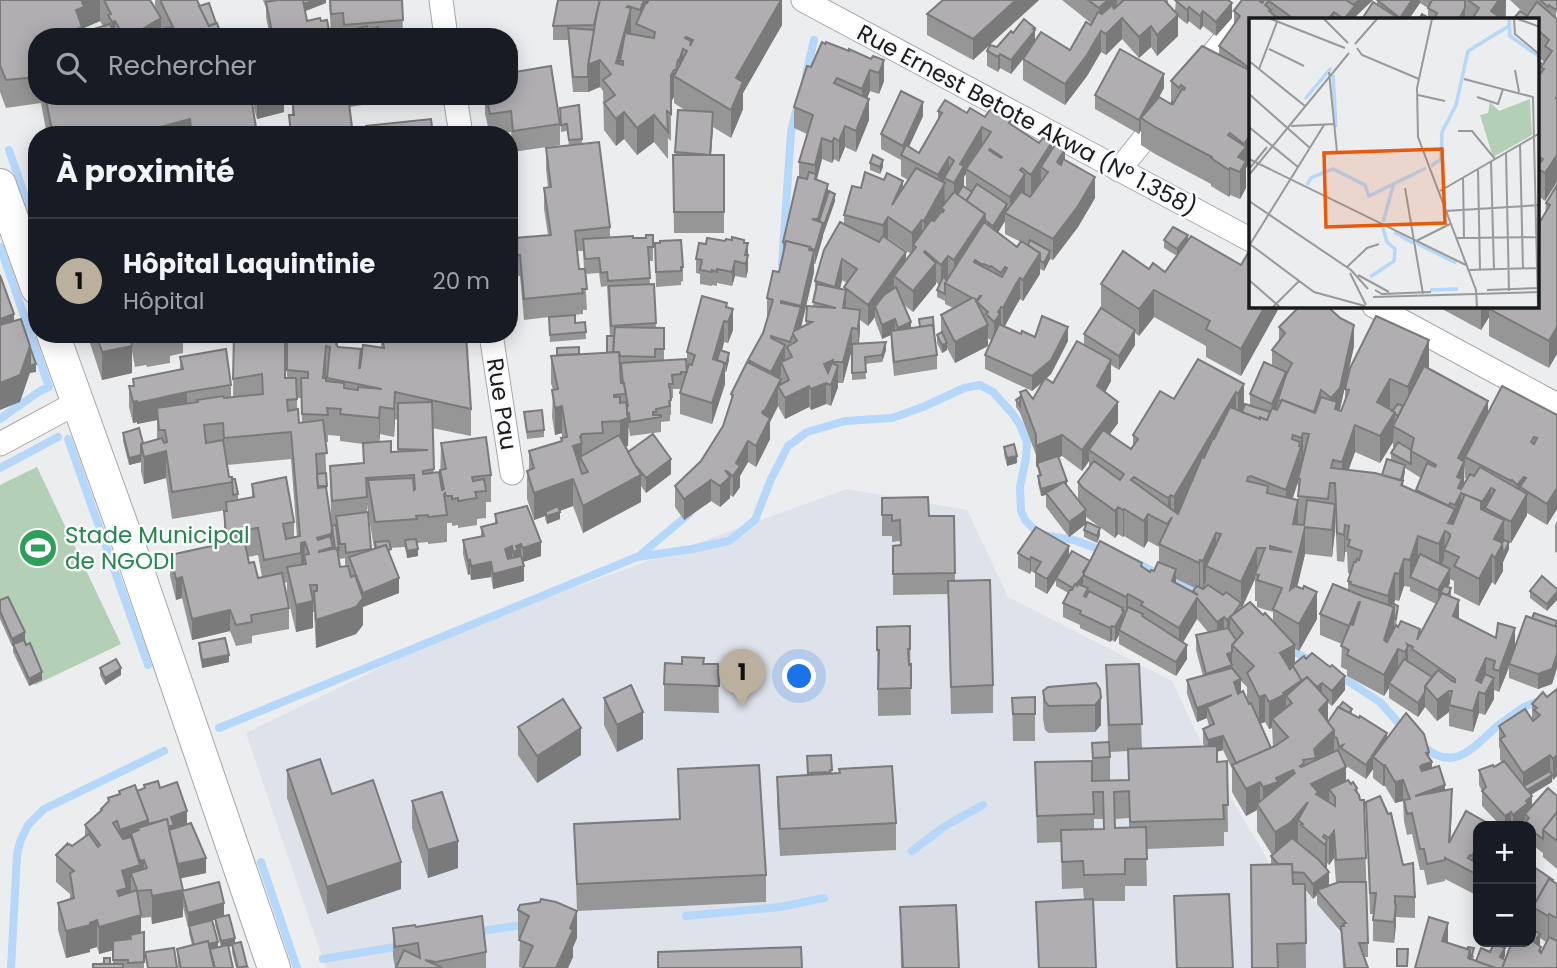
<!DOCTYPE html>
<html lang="fr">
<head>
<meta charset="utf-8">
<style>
	body { margin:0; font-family:Poppins,sans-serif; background:#20242c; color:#f1f3f6 }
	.controls { position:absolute; right:21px; bottom:21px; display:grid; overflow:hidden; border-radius:14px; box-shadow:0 4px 18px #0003 }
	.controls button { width:63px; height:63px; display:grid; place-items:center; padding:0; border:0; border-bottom:2px solid #363941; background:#171b24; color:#f1f3f6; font:35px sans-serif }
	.you { position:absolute; left:800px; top:677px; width:24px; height:24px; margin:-18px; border:5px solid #fff; border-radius:50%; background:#1a73e8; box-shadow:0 0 0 10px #1a73e833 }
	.badge { display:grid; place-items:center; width:46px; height:46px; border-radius:50%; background:#bbb09d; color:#111; font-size:23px; font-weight:700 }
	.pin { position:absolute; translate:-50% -58px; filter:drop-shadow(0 2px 4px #0008) }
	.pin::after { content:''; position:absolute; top:37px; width:24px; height:21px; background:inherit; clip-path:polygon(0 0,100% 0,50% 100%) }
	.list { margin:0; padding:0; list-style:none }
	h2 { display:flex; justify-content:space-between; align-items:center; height:91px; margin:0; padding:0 28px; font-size:30px }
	h2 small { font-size:23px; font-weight:400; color:#9ea1a6 }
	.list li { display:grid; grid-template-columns:46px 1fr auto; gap:21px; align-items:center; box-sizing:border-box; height:126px; padding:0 28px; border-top:2px solid #363941 }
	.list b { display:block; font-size:26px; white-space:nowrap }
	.list p { margin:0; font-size:23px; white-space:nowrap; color:#9ea1a6 }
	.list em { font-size:23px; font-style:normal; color:#9ea1a6 }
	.icon { flex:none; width:38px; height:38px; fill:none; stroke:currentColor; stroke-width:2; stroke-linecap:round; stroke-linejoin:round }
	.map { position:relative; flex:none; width:1557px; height:968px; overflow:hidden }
	.search { position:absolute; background:#171b24; box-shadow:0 4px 18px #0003; left:28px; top:28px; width:490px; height:77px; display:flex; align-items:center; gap:18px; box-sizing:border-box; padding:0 24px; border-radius:28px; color:#9ea1a6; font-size:26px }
	.panel { position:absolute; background:#171b24; box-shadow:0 4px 18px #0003; left:28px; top:126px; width:490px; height:217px; border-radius:28px }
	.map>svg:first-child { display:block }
	.built { fill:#dde2eb }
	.green { fill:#b3cfb5 }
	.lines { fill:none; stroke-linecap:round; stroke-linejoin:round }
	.stream { stroke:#b5d7fa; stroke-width:8 }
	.minor-casing { stroke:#a6a7aa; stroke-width:25 }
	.secondary-casing { stroke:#a6a7aa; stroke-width:34 }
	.minor { stroke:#fff; stroke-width:23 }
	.secondary { stroke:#fff; stroke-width:32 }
	.wall { fill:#979697; fill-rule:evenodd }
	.shaded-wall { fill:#7b7a7b }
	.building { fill:#b0aeb0; stroke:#7b7a7b; stroke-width:2; fill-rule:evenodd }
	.labels { text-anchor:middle; stroke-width:5; stroke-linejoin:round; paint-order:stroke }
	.street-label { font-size:23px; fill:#1a1a1b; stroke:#f9fafc }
	.leisure-label { font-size:23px; fill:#27864d; stroke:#f9fafc; text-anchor:start }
	.inset-river { fill:none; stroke:#b5d7fa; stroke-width:3.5 }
	.inset-road { fill:none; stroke:#97999a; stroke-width:2 }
	.view { fill:#e8590c; fill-opacity:0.15; stroke:#e8590c; stroke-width:3.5 }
	.inset-edge { fill:none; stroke:#1a1a1b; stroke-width:3.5 }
</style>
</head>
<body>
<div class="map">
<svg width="1557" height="968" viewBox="0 0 1557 968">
	<rect width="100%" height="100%" fill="#ebedef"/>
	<path class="built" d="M847,489l120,21 41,87 164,84 42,89 54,90v28l35,1 19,20 21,29 -2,3 3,27h-1018l-80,-235 214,-104z"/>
	<path class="green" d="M37,467l84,177 -86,41 -35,-74v-126z"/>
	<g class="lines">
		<g class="stream">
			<path d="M806,75l8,-35"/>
			<path d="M9,150l28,81"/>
			<path d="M0,247l49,140 -9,4 -40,28"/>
			<path d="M782,265l9,-133 5,-21"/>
			<path d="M68,439l80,226"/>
			<path d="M0,468l58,-31"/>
			<path d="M640,555l49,-41"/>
			<path d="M1135,562l66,33"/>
			<path d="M1287,648l29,15"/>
			<path d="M1337,674l43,28 24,27"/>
			<path d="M219,728l418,-171 55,-8 37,-8 26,-21 16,-41 17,-33 19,-14 38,-11 47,-3 31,-11 41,-19 16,-3 13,7 19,21 8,12 7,17 -1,16 -6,29 1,24 4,9 10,10 7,5 32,5 32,12"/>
			<path d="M1422,745c30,28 49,5 73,-17 8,-7 17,-13 26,-19 10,-7 24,-9 36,-13"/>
			<path d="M912,851l33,-25 38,-21"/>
			<path d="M261,862l36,106"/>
			<path d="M686,916l94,-9 44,-9"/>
			<path d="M476,932l46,-7"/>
			<path d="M323,959l78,-13"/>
			<path d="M11,968l6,-113 3,-13 8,-17 16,-16 120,-58"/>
		</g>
		<defs>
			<g id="minor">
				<path d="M441,0l5,37"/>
				<path d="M803,0l448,240"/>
				<path d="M1195,76l62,-76"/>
				<path d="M455,96l6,39"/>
				<path d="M1119,170l41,-51"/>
				<path d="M1374,306l183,99"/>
				<path d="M491,334l21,139"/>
				<path d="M0,444l78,-42"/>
			</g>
			<g id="secondary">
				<path d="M0,185l37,103"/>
				<path d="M53,334l77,214 144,420"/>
			</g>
		</defs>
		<use href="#minor" class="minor-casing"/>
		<use href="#secondary" class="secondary-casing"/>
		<use href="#minor" class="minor"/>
		<use href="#secondary" class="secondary"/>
	</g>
	<g class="wall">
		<path d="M0,0h150l5,8v-8h42l2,6 23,31h-60v-7l-1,-3v10h-124v59h184l1,3h4v-3h25l5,32v7h-209l-6,-32 -35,5 -6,-16zM100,21l3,5 -19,6v-4z"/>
		<path d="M263,0h63v3l-21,8 2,10h14l10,14 -2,-35h73l1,37h-133l-4,-20v-9z"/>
		<path d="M558,0h224v25l-39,68v16l-12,29 -18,-11 -2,28h13v78h-50l-1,-78h2l11,-44 -12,-8v-6l-3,5v39l-3,-3v21l-14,-17 -17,13 -13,-16 -8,7 -12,-16 -1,-39 -3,-4 -12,5h-15l-5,-52h-15v-14z"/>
		<path d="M1039,0l-66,60 -46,-25v-21z"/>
		<path d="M1062,0h106v4l7,7 1,-11 56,18 -16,18 -13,-10 -3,4 -11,-9 -2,3 -9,-7v19l-21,20 -6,-9 -12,11 -17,-19 -16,16 -5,-3 -14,24 -22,29 -42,-25v-21l-12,15 -11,-6 -2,4 -11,-6v-15l10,-4 16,-14 22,-5v14l35,8 22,-26z"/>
		<path d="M1242,0h131l-18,17v2h-104v142l-5,7v20l-6,11 -10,-4 -1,2 -18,-11v-2l-56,-30 -14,-9v-15l-2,4 -44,-25v-14l69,-7 -5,9 12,7v-23l48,-26v-9l15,-21v-14z"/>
		<path d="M1377,0h129v18l-1,1h-86l9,-1v-10l-8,-5 -11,16h-47l15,-15z"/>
		<path d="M1510,0h47l-12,201 -7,-5v-135l3,5 3,-4 -6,-5v-38l-11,-3z"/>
		<path d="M822,42l3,2 1,-2 23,9v-2l22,10 2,-3 11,4v21l-5,13 -9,-3 -3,7 2,1v21l-13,32 -11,-5 -6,15 -5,-3 -2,4 -10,-4 -5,20 11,5v7l7,3v7l-12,34 -8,29h-1v8l-13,56 5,-3 1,-19h6l2,-15v-10l9,-31 16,-28 4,2v-9l8,-29 9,2 4,-16 19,8 3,-7 16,8v7l5,-8 -7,-4v-16l-20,-11v-15l20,-43 22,11v14l-14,31 10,6 19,-33v-9l7,-11 22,13 3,-5 15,9 6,-9 20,12v4l28,19 4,-5 9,4v8l4,-7 9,6v11l30,17v21l-17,29 -25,33 -3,-1 -6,12 -4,-2v5l-17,27 -3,-2 -4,6 -11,21 16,8 1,-3 13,6 7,-21 26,11v14l-17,33 -5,5 7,4 24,-42 7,4v-11l17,-26v-24l22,-33 26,18 4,-6 12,9 12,-16 -13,-8v-8l9,-13 15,8v6l3,-5 50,29 10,-17v58h29l-39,70 -35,-19v-11l-52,-29 -15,19 -4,-3v12l-16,25 -8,-5v16l-6,11 13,10v21l-8,11 21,15 2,-3v-11l27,-44 14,8 24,-40 46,25v24l1,-4 5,2v-12l14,-32 8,3v-15l7,-9v-14l21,-21h27l13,12 14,7v21l-14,63 -2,1 3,1 4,-10v-12l5,-21 26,-52 53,24v28l59,33v14l14,-29 55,29v94l-10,16 -20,-12v2l-16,28 -2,-1v7l-6,13v9l-8,14 -3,-3 -13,24 -25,-13v-12l-4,-2v4l-2,4 3,1v8l8,4v19l37,19 2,-15 17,5v18l11,-30 6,3 2,-6 23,8v47l-5,16 -14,5 -29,-11v-11l-10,25 -5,-2v9l-9,16 -6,-2 -6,19 -24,-6v-14l-12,9 -12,-14 -7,10 -29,-19v-10l-5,8 -37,-20v-6l-6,-3 1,-23 -22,-9v-21l13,-30 15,6v-9l2,-7 -2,-1 -1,-21h-2l-1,10 -7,-1 -2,-49v19l-3,26 -27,-3 -8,33 6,2 1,-3 13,6v27l-18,32 -4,-2v14l9,-7 2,3 6,-6 18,14 2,-2 13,11v14l-13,16 -4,-3v19l10,-15h1l4,-5 9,7v5l7,4 1,-2 27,17v5l19,-25 18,21 5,18v6l3,4v6l7,-2 6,19v5l7,-1 -2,52 16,-30 23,13v2h-11v59l-4,9 -29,-15v2l-18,4 -3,-15h-4l-8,-36 -5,1 -3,-14 -1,-20 -8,2 -10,-17h-2l-10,-8v-9l-7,10 -21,-14 1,16 2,-1 3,4 2,-2 4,6 3,12h4l4,143v14h-4l4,11h-25l-2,-36 -24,-28v-9l-4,4 -8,-10 1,79h-54l-1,-103 20,-1v-8l1,-1 -15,-24v-21l-11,6 -14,-24v-23l-9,-19 -6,2v10l10,-1 1,71h-4v14l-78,3 1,37h-22v15h-32l3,67h-58l-2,-66 48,-2 -1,-12 -21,1 -1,-47 -24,1 -2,-81 57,-1v7v-25l16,-1 -2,-77 33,-1 3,85 63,-2 -2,-3v-15l6,-3 -2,-8 -10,4 -10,-28v-14l16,-4 -7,-26v-15l12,-3 -11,-13 -14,23 4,3v14l-11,17 -57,-32v-9l-4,7 -3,-2 -2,2 -30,-14v-3l-17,-8v-14l5,-10 -12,-7v-6l-9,14 -12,-7v-14l-4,-2 -1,3 -12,-6v-15l18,-26 33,19v11l3,-6 18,10 10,-20 42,22v4l8,5 1,-2 3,1 4,-9h1v-15l-11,-6 -4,7 -20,-12 -1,1 -5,-3 -3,4 -29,-21v7l-17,13 -23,-30v-12l-5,1 -3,-13v-7l1,-1 -2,-9 -1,1v-12l-16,-42 -4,-6v-7l4,-3v-5l6,-2 7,9 12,-19 -13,11 -47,-22v-14l7,-14 -4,-3v8l-33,17 -8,-15v2l-5,3 -5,-10v-8l4,-2v-18l12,-7 -8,-4v-3l-8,-4v-7l2,-5 -3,-3v2l-23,28 -9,-7 7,17v6l8,-1v-8l14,-2 4,38v14l-43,7 -3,-30v-11l-9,4 -7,-19v-3l-7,9 -8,-6 -1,24 27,-2v8l-4,12 -17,2 1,15 -14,1v-31l-9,34h-5v4l-7,19 -5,-2 -15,6 -2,-3 -24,12 -7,-13 -8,16v17l-14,28 -8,-5 -8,14v11l-7,10 -3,-2v3l-10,9 -9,-6 -27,19 -9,-13v-21l26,-25 22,-35 8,-23v-9l16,-32h1v-2l15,-27 4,-14v-21l6,-27 6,1 4,-18v-12l15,-65h1v-15l8,-28 -13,-6v-21l13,-41 4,1zM966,174v14l-2,-1v-10zM1005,221v13l16,8 -4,5 -19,-15zM888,238l23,16 -5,6v-8l-19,-13zM842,280l5,3 -3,4v3l-4,-1zM1393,442v5h2l-4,6v7l3,1 -7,-2 -5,16 -34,-5 7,-18 25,11zM1062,456l20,15 7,-10v7l-11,14v17l-11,-14v-4l-8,-24zM1465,466v12l2,1 -5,8 2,-4v-15zM1405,468l16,10 -5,14 -13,-6zM1298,482v18l-5,-2zM1176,579l19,9 -2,5 -17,-10zM1255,579v22h2v6l16,5v10l-8,-9 -2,2 -13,-13 -8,6zM1404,586l6,1v4l26,13 -16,29v-4l-19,-8 -3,6 -2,-1 2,-20 -4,-2 1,-4 4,1zM1241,681l6,6v13l2,4 -6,-13 -2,1zM1265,722l4,7 3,-1 1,19 -2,1 -11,-24zM1128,751v29h-18v-28zM1129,818v10h-14v-9zM1094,819h9v10h-9zM1334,858l2,25 -7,2v-13l-2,-3v-6l2,2z"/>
		<path d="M254,96h36v6l-6,2v8l-27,7 -3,-11z"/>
		<path d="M416,96l-66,11 3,28h-64v-20h3v-18z"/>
		<path d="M485,96h24l51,28v21l-47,7 -2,-20 -21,3 -5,-21z"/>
		<path d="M560,108l22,31v5l28,83v10l36,1 7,-3v26h-4l1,23h4l2,44h8v33l23,10v-19l40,-45 6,23 -5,13 -4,-1 -2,9 7,9 -3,12h-1v12l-13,40 -32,-10v-21l2,-7h-1v3h-8v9h-2v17h-1v6l-9,1v10l-31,4 -1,-8h-1v18h-3l3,6 43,22 -25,19 -5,-7v16l-58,31 -10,-27 -13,5v8l-13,5 -2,-5v-3l-11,4 -7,-21v-28h2v-20l32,-9v-4h1v-5l-7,2 -3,-18 1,-27 -2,-7v-27l56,-3 3,-17 -3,-50 -6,1 -2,-14 -14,1 2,36h-4v4l-31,3 23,6 10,-1 1,17 -36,3 -1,-25 -25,3 -4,-44h-4l-2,-38 34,-3 -4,-26v-21l4,-1 -2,-18v-21l23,-2 -2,-15 -6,1zM577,251h6l1,18h-5z"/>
		<path d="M870,163l13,4 -3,7 -10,-4z"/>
		<path d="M1557,185l-8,183 -60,-32v-19l-8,13 -37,-20v-4h94l8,-103z"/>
		<path d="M655,243l28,24v14l-2,1v3l-25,2z"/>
		<path d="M744,243l4,27 -2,8 -11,-2 -3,10 -15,-3v3l-5,-1v1l-12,-2v-10l-4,-1v-14l10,-15z"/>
		<path d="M87,334h38v2l4,-2h54v19l-13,3v7l-23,4 -1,-2 -11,2 -3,-16v22l-30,7z"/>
		<path d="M234,334h104v13l23,13 20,-12v-14h85l5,75v27l-39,-8 2,45 6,8 1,-38 50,32v27h-5v16l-9,1v6l-19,3v-3l-6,1v-3h-5v19l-19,2v-2l-11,1 1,13 -11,2 -2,-11 -15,1v8l9,37 -36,14v-1v19l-7,9 -40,14 -2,-36h-1v16l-17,4 -9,-38v-12l-3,1 5,25v21l-37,7v7l-16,3 -6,-15 -38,9 -10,-42 -6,2 -6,-24v-21l54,-12v-32l2,-1 -54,9 -6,-41 -22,6 -3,-13v-9l-12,3 -6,-24v-8l20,10 14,-4v-19l-20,4v-2l-4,1 -4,-16v-21h4v-7l47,-10v-12l51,28v13l2,-1zM285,340h1l1,38h-2zM297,398h4l1,24 -3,1 -2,-13zM395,419l3,1v32h-7l-12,-10 1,-8 14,3zM328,435l12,1v5l23,3v19l-33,3 1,56 -4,-30 -2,-50h3zM291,459l6,78 -3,1v-16l-42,-38v13l-14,3v-6l-6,-17h-3l-2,-12zM367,505l7,43 -3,2 -4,-38zM258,555l4,22 -4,1 -9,-15 -1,-6zM338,557h1l1,2 5,-1v8l-5,1z"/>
		<path d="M524,412l20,18v7l-17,2z"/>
		<path d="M1004,447l13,16 -10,3 -3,-12z"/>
		<path d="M882,498l47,18h25l1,65 38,104v28l-42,1 -3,-120 -55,1v-49l7,-1v-4l-8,1v-6h-10z"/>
		<path d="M495,514l46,42 -18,6 1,19 -31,8 -2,-12 -20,3 -1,-6 -2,1 -5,-21v-14l18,-4v-9l14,-4z"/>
		<path d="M1557,521v32l-2,-1v-27z"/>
		<path d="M1084,530l16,5 -3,8 -13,-6z"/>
		<path d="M1557,588l-10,23 -17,-13v-7z"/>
		<path d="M0,600l25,40 17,40 -13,6 -16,-34v-7l-1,1 -12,-27z"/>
		<path d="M910,626l1,89 -33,1 -1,-89z"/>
		<path d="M199,643l30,19 -27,6 -3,-17z"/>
		<path d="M704,664h14l1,49 -55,-2v-27z"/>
		<path d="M100,668l21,7 -16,10 -5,-10z"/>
		<path d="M1096,683l5,42 -6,7 -46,1 -4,-3 -2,-11v-28z"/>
		<path d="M1557,689l-4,91 -1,-2v4l-21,13 1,11 25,-10v73l-14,-12v-4l-12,-9v-18h-7l1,-6 -8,6h-16l-19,-20v-15l-3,-6v-15l15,-3 8,-5 -2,-2v-11l-1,-2v-21l33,-6v-16l15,-7z"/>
		<path d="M1035,697v44h-22l-1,-43z"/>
		<path d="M604,698l39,41 -26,13 -13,-27z"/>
		<path d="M518,727l63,28 -44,28 -19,-28z"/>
		<path d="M831,755l1,19 7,-1 57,50v27l-116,6 -3,-52v-27l30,-2v-19z"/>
		<path d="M678,769l88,106v27l-189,9v27l-4,9v10l-5,11h-46l-3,-1 1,-29h-2v-28l59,1 -3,-87 105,-5z"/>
		<path d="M287,770l45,24 69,95 -74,25 -40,-116z"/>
		<path d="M144,785l16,3 27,36 19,49 -26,5 3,13 41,25 11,28 12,22 3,2h-14l-4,-16v-6l-4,1 5,21h-55l-1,-19 15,-4 -3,-12v-6h-1l-5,-20v10l-31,7 -1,-7 -10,1v15l3,-1v36h-51l20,-4v-14l-14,4 -2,-7 -7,2v3l-24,6 -8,-28v-27l12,-3v-6l-14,-12v-27l11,-10 5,1 13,-10v-11l16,-14v-2l7,-7v-4l11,-4v-3h18l7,-2zM212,920h3v5l6,22 -3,1z"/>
		<path d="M412,801l46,67 -30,10 -16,-50z"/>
		<path d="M1366,802l22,12 15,51 12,32v21l-19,-1 -2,26 -21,-2v-27h-3z"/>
		<path d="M1531,865l26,19v84h-142l33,-25 26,13 -1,4 3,1 14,-9 15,4 -2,3 2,1 28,-30v-12l-2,-1zM1540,938l6,4 -5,9 -1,-5z"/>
		<path d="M1174,896l59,72h-57z"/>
		<path d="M900,907l59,61h-58z"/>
		<path d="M416,927l70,25v16h-91l-2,-12v-28z"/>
	</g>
	<g class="shaded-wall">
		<path d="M86,0h14v21l-16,7v6l-2,3h-25l25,-35z"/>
		<path d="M314,0h12v3l-23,9v-8z"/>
		<path d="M644,0h11l-15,25v-15z"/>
		<path d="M781,0h1v25l-39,68v16l-12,29v-28l5,-32z"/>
		<path d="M1016,0h23l-66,60v-21z"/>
		<path d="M1108,0h9v13l-18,16v-21z"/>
		<path d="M1358,0h15l-18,17v2h-11l10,-13v-3z"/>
		<path d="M1412,0h8v3l-11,16h-9v-1z"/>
		<path d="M1495,0h11l-1,19h-14v-8z"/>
		<path d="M1232,3v15l-16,18v-14z"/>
		<path d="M1189,7v14l-2,3v-14z"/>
		<path d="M631,8v27l-8,26h-3v14l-4,-12z"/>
		<path d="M1465,8v11h-6z"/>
		<path d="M1203,11v15l-3,4v-14z"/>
		<path d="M1334,12v7h-6z"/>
		<path d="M1178,15v21l-21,20v-21z"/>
		<path d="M161,18v19h-32v-1z"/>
		<path d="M1122,18v21l-16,16v-21z"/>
		<path d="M115,21v16h-3v-15z"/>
		<path d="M1151,26v21l-12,11v-21z"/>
		<path d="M1035,28v16l-24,30v-14z"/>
		<path d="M1101,31v21l-14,24 -22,29v-21z"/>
		<path d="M683,49v27l-4,3v-18z"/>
		<path d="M1000,54v14l-2,4v-15z"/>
		<path d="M600,60v27l-12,5v-27z"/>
		<path d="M884,60v21l-5,13v-21z"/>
		<path d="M674,70v27l-3,5v39v-66z"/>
		<path d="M870,70v21l-8,19v-21z"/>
		<path d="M1164,74v14l-18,33 -5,-3v12l-2,4v-14z"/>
		<path d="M257,96h33v6l-6,2v8l-27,7z"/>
		<path d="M869,99v21l-13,32v-21z"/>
		<path d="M923,102v14l-19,41 -1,-1v-10z"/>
		<path d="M624,112v27l-8,7v-27z"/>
		<path d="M713,112v15l-3,42v-14z"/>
		<path d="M654,115v27l-17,13v-27z"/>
		<path d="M190,119v16h-59z"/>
		<path d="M845,126v21l-6,15v-21z"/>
		<path d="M982,127v21l-16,21v5l-2,3v10l-10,17v-21l6,-19z"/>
		<path d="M1251,134v27l-5,7v20l-6,11v-27l-2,-15 6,-7v-6z"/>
		<path d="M822,138v21l-7,27v-21z"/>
		<path d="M834,138v21l-2,4v-21z"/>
		<path d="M1052,142v21l-11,4v13l-10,16v-21z"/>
		<path d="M1065,149v21l-8,-8z"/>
		<path d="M1557,155v27l-12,19v-28z"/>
		<path d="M949,157v21h-5l1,26 -4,4v3l-17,31v-21l14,-25v-21z"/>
		<path d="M883,160v7l-3,7v-7z"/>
		<path d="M1022,168v10l3,-4v21l-15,20v-18l10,-27z"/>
		<path d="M1230,168v27l-1,2v-27z"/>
		<path d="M1095,177v21l-17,29 -25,33v-21z"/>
		<path d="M903,181v21l-11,3z"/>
		<path d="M828,184v14l-10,28v-7z"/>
		<path d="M835,194v7l-12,34v-7z"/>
		<path d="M1007,204v10l-2,-1v8l-12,20v-15z"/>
		<path d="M985,214v21l-31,46v-21z"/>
		<path d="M888,217v21l-5,8v-21z"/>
		<path d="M922,220v21l-6,6 -3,-2v7l-1,2v-21z"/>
		<path d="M823,223v14l-8,27v-14z"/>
		<path d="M1188,235v7l-11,14v-7z"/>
		<path d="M748,243v27l-2,8 -1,-23z"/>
		<path d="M814,251v21l-13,55v-21z"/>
		<path d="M1050,251v8l-6,12v-8z"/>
		<path d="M906,252v21l-12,3v14l-19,16v11l-7,9v-21z"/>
		<path d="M1040,253v21l-17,27v-21z"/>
		<path d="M948,256v21l-7,9v-21z"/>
		<path d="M842,259v21l-7,28v-21z"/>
		<path d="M735,261v15l-3,10v-14z"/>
		<path d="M936,263v21l-23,28v-21z"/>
		<path d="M1020,278v21l-17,30v-21z"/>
		<path d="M846,290v21l-3,-3z"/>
		<path d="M1154,290v27l-15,19v-27z"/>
		<path d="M1265,306h15l-39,70v-27z"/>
		<path d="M1481,306h14l-6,3v8l-8,13z"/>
		<path d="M801,307v21l-7,3z"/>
		<path d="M1001,307v21l-7,15v-21z"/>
		<path d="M733,309v21l-5,13v-21z"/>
		<path d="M860,310v21l-2,19v-21z"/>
		<path d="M14,314v18l-14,14v-27z"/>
		<path d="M895,319v14l-13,6v-14z"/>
		<path d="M724,321v21l-6,21 -5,-4z"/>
		<path d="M911,322v15l-13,5v-14z"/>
		<path d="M988,325v21l-33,17v-21z"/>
		<path d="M1354,325v21l-14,63 -9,10v-21z"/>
		<path d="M1068,327v14l-17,33 -19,17v-15z"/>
		<path d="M1557,327v27l-8,14v-27z"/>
		<path d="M852,328v21l-9,34v-21z"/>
		<path d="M1135,330v15l-16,25v-14z"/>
		<path d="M1429,340v27l-21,47v-27z"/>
		<path d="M886,342v8l-4,12v-7z"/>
		<path d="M947,343v7l-5,3v-8z"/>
		<path d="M785,345v21l-4,-4v13l-10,18v-21z"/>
		<path d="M30,346l6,18v8l-6,1 -10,29 -20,8v-27z"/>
		<path d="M132,346v27l-30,7v-28z"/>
		<path d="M326,346v27l-3,32v-27z"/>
		<path d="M729,353v7l-3,12v-7z"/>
		<path d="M833,360v20l5,-14v21l-7,19v-21l1,-3 -6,3v19l-15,6v-21l13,-25z"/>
		<path d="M1111,360v21l-14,26v-21z"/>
		<path d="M725,363v21l-13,40v-21z"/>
		<path d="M1286,372l-8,28v4l-6,14v-14z"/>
		<path d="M781,379v13l-3,-6v20l-8,16v17l-14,28v-21l8,-17v-17z"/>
		<path d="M1390,379v27l-13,23v-27z"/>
		<path d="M1244,384v27l-6,10v-27z"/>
		<path d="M809,386v21l-24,12v-21z"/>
		<path d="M1321,390v21l-7,22v-21z"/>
		<path d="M187,392v21l-30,-5v12l-20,4v-2l-4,1v-21z"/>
		<path d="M395,392v27l-1,18v-28z"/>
		<path d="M1236,392v28l-62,104v-27z"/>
		<path d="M1488,401v21l-23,35 -1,26 -3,10v21l-11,20 -2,-1v-25l2,-5v16l5,-10 3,-51z"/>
		<path d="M1118,402v21l-23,31 -6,-4v11l-7,10v-21z"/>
		<path d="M562,406v27l-7,2v-27z"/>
		<path d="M380,407v27l-1,11v-27z"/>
		<path d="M1395,412l-2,30 -13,21v-27z"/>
		<path d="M629,413l-1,33 -8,2v-27z"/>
		<path d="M1355,425v27l-13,37v-27z"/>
		<path d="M1303,433v27l-2,5v-27z"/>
		<path d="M582,434v27l-2,-4v14l-7,-25z"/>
		<path d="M1062,435v21l-24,10 -1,-3v3l-1,1v-21z"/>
		<path d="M748,441v21l-8,14v11l-7,10v-21l3,-13z"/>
		<path d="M1300,442l1,32 -3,5v3l-12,35v-27z"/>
		<path d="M166,451v27l-22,6v-27z"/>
		<path d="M141,455v7l-12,3v-7z"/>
		<path d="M1017,456v7l-10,3v-8z"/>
		<path d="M671,459v15l-25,19v-15z"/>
		<path d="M1405,465v7l-2,9v27l-6,-15z"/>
		<path d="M641,475v27l-58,31v-27z"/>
		<path d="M730,477v21l-10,9v-21z"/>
		<path d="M1524,477v13l-4,-3v15l-3,4v-21z"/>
		<path d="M573,479v27l-26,9 -2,-3v4l-11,4v-27z"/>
		<path d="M711,480v21l-27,19v-21z"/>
		<path d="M1067,481v7l-21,5v2l-5,1v-7z"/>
		<path d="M1491,488v21l-6,-1v11l-4,6v-21z"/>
		<path d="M1557,488v21l-10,16v-21z"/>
		<path d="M1527,494v21l-16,28v-21z"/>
		<path d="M1171,495v23l-4,29 1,-49z"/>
		<path d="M1298,500v27l-5,-3z"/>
		<path d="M1335,504v27l-3,26v-27z"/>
		<path d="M1118,507v27l-3,4v-27z"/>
		<path d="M1124,509v27l-1,1v-27z"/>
		<path d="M1086,510v14l-17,13v-15z"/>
		<path d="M560,512v7l-13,5v-8z"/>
		<path d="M1148,514v27l-4,7v-27z"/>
		<path d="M1504,520v27l5,-5v7l-6,13v9l-8,14 -1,-46z"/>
		<path d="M1345,525v27l-1,10v-27z"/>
		<path d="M1305,527v27l-15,64v-28z"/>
		<path d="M1100,528v7l-3,8v-7z"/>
		<path d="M332,529l1,45 -14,4 -2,-40z"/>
		<path d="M1445,531l-1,28 -5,12v-27z"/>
		<path d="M1216,533v27l-10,6v15l-3,7v-27z"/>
		<path d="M1418,536v27l-8,14v-17z"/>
		<path d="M305,542l-1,27 -3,1v-27z"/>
		<path d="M541,542v14l-18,6v-14z"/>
		<path d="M521,544v14l-8,8v-14l3,-6z"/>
		<path d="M512,546v15l-7,3v-15z"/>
		<path d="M1069,546v14l-22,34v-15z"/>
		<path d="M1257,548v26h-2v5l-14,30v-27z"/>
		<path d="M418,549v7l-11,2v-7z"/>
		<path d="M1492,555v27l-13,24v-27z"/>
		<path d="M1031,557v14l-1,3v-14z"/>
		<path d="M1404,559v27l-5,15v-27z"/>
		<path d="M470,560v14l-2,1v-14z"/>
		<path d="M1200,560v27l-1,3v-27z"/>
		<path d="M491,562v15l-20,3v-14z"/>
		<path d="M524,566v15l-31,8v-15z"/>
		<path d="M1176,569v21l-4,-9z"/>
		<path d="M1450,569v14l-8,14 -3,-1 -1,9v-15z"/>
		<path d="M1395,573v27l-7,23v-27z"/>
		<path d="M1083,576v7l-9,13v-8z"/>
		<path d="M182,577v21l-6,2v-21z"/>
		<path d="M399,578v15l-36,14v-14z"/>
		<path d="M1317,592v27l-18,32v-27z"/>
		<path d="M1557,592v8l-10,11v-7z"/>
		<path d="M1128,594v21l-2,3v-21z"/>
		<path d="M363,598v27l-7,9 -40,14v-28z"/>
		<path d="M1197,598v21l-18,30v-21z"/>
		<path d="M1459,600v21l-6,-5z"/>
		<path d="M313,601v27l-17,4v-27z"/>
		<path d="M1359,602v21l-10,3z"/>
		<path d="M1394,607v21l-10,33v-21z"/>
		<path d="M1123,608l1,17 -5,5v5l-4,7v-15z"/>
		<path d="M230,610v21l-38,9v-21z"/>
		<path d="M1224,617v21l-7,5v-21z"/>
		<path d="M1230,617v21l-3,3v-21z"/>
		<path d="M1112,626v14l-2,2v-14z"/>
		<path d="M1515,628v21l-6,15v3l-10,25v-21z"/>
		<path d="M25,632v8l-13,6v-7z"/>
		<path d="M1187,645v14l-11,17v-14z"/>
		<path d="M1295,645v27l-6,-4 -9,-15z"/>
		<path d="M1408,646v21l-3,6v-21z"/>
		<path d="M1398,649v21l-9,13v5l-5,8v-21z"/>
		<path d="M1232,652v27l-26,9v-14l21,-20z"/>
		<path d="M1557,654v14l-5,16 -14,5v-15z"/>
		<path d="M229,655v7l-27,6v-8z"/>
		<path d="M1486,658v21l-7,13v21l-6,19v-21l3,-31z"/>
		<path d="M121,668v7l-16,10v-7z"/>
		<path d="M42,672v8l-13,6v-7z"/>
		<path d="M1345,676v14l-13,16v-15z"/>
		<path d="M1494,678v21l-9,16v-21z"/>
		<path d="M1241,679v14l-7,3v-14z"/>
		<path d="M1302,680l-10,23 -6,-7v22l-14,1v9l-3,1v-27z"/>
		<path d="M1322,683v14l-11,-5z"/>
		<path d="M1449,691v21l-12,9v-21z"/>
		<path d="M1425,692v15l-7,10v-14z"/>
		<path d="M1232,695l-25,12v11l-10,4v-14z"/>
		<path d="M1265,695v27l-6,2v-27z"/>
		<path d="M1101,698v27l-6,7v-27z"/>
		<path d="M1328,700v26l-9,-16z"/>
		<path d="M643,712v27l-26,13v-27z"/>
		<path d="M581,728v27l-44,28v-27z"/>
		<path d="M1334,730v27l-18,17v-16l-2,-9z"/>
		<path d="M1387,733v14l-14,10v12l-7,10v-14z"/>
		<path d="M1223,736v14l-15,4v-14z"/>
		<path d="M1429,752v11l3,-1v21l-10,3 -2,-19 2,-2 4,-12z"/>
		<path d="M1550,755v21l2,-1v7l-27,16 -2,-11v-14z"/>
		<path d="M1557,755v21l-4,4v-21z"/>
		<rect x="1383" y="765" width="2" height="21"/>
		<path d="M1346,767v27l-11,3 -6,-8v13l-11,5 -7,-23z"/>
		<path d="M1293,770v27l-30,17v-27l13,-9z"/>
		<path d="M1403,780v21l-8,2v-21z"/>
		<path d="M1260,782v27l-3,-5v6l-11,6v-27z"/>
		<path d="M1445,785v21l-30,-10z"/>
		<path d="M1452,789v21l-3,54v-21z"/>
		<path d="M1532,796v15l-7,3v6l-8,6h-4v-11z"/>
		<path d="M1308,802l-5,22 -5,-4v22l-7,7 -16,10v-27z"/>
		<path d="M187,811v15l-37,22 21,-31z"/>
		<path d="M1511,812v14h-6v-10z"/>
		<path d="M148,820v27l-10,-19v22l-7,-17v20l-11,4v-27z"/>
		<path d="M1334,831v27l-5,7v-27z"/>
		<path d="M1327,840v28l-2,4v-27z"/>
		<path d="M458,841v27l-30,10v-28z"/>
		<path d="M1478,844v41l-4,9v-21l-2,-1v-16z"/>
		<path d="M206,858v15l-28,6v-15z"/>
		<path d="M144,860v27l-4,2v-28z"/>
		<path d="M401,862v27l-74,25v-27z"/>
		<path d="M140,865v26l-3,-1 -6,-17v22l-4,20 -10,-24 5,-20z"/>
		<path d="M1329,872v14l-12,4v5l-4,4v-15z"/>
		<path d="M183,890v27l-31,7v-28z"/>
		<path d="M1395,896l1,30 -2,17v-21z"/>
		<path d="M224,903v14l-36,10v-14z"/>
		<path d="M577,911v27l-4,9v10l-5,11h-12l14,-40z"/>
		<path d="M1549,914v27l-1,2v-27z"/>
		<path d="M141,915v28l-42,11v-27z"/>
		<path d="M97,920v27l-7,2v3l-24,6v-27z"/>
		<path d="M1448,923v21l-6,-3z"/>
		<path d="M1540,934v16l1,-3v21l-7,-26z"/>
		<path d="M235,938v7l-14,4v-8z"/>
		<path d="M218,942v7l-24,-1z"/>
		<path d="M1505,948v8l-5,9v-8z"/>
	</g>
	<g class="building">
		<path d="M0,0h86l-4,2 2,5 -8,3 6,17 -25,10h-20v40l-31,3 -6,-15z"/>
		<path d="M104,0h46l11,18 -32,19h-5l-9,-16 -3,1 -4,-7 3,-1z"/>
		<path d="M160,0h37l12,26 8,-3 5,14h-59l-1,-8 11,-2z"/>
		<path d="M278,0h25l4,21 13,-3 1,3 6,-1 3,15 -6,2h-51l-7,-35z"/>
		<path d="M303,0h11l-10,4z"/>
		<path d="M330,0h72l1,20 -59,5 -1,-12 -12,1z"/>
		<path d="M558,0h42l-3,12 -3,13 -41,1z"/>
		<path d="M600,0h44l-4,10 -12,-4 -1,1 4,1 -15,55 7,2v-4h-3l5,-28 29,5 1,-6 -19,-8 10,-22 1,1 2,-3h132l-45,78 7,4 -12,28 -57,-34 13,-25 -4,-2 -4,12 -1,-1 -2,10h-2l-3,5v39l-4,-3 1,21 -14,-17 -17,13 -13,-16 -8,7 -12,-16 11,-8 -12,-15 8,-6 -11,-14 -12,5 9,-53zM686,37l7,3 -3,6 1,-5 -6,-3z"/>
		<path d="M943,0h73l-43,39 -46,-25z"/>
		<path d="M1088,0h20l-9,8z"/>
		<path d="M1122,0h42l14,15 -21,20 -6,-9 -12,11 -17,-19 -16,16 -5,-3 -14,24 -22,29 -42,-25 18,-27 29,18 16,-28 5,3 7,-13 4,2 10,-9 2,4 9,-8z"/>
		<path d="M1175,0h53l4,3 -16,19 -13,-11 -3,5 -11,-9 -2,3z"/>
		<path d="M1242,0h16l4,3 1,-1 -2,-2h85l9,6 -11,13 -10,-7 -6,7h-34l-25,-18 -4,4 6,5 -2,1 6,5 -2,3h1h-23v50l-32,-23 21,-30 -6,-5z"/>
		<path d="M1377,0h35l-12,18z"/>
		<path d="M1432,0h33v8l-6,11h-22l-2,-1 2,-5 -9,-5z"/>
		<path d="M1468,0h31l-8,11 11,8h-30l7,-11z"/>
		<path d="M1540,0h17v8l-1,2 -7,-5 -1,2z"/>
		<path d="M1373,2l27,17h-38z"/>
		<path d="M1537,2l20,17v77l-1,2h1v57l-12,18 -7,-4v-10l3,3 2,-3 -5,-3v-85l3,2 3,-4 -3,-2 11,-16 -7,-5 4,-6 -11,-10v-11h-13z"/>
		<path d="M209,3l7,20 -7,3 -10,-20z"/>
		<path d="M1520,11l7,5 -2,3h-12z"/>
		<path d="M1422,14l7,4v1h-10z"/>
		<path d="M1024,19l11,9 -2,1 2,1 -24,30 -11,-6 -2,3 -11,-6 3,-6 7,2 14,-16 2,2z"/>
		<path d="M110,24l7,13h-45v-1z"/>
		<path d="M367,26v4l11,-3 2,10h-56z"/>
		<path d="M568,28l26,2 -6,35v12h-15z"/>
		<path d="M412,34l1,3 -9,-1z"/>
		<path d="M822,42l3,2 1,-2 23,9v-2l22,10 2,-3 11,4 -5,13 -9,-3 -8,19 -25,-11 -3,5 35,16 -13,32 -11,-5 -6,15 -5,-3 -2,4 -10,-4 -7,27 -16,-3 14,-47 -19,-8 13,-41 4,1z"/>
		<path d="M1202,46l49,25v63l-7,10 -14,-11 -2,2 18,12 -8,10 8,4 -6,11 -10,-4 -1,2 -18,-12 1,-1 -57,-30 -14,-9 18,-21 12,7 1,-2 1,2 9,-15 2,1 1,-2 -4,-3 -2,3 -8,-7z"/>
		<path d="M1120,49l44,25 -25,46 -44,-25z"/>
		<path d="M1538,61l3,2 -3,6z"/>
		<path d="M551,66l9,58 -47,7 -2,-20 -21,3 -4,-18h23v-23z"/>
		<path d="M901,91l22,11 -20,44 -22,-12z"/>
		<path d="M45,96h176l1,3 17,-3h12l5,32 -27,5v2h-37l-2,-16 -59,16h-78z"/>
		<path d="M348,96l5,39h-62l-2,-20h5l-2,-18z"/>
		<path d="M945,100l22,13 3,-5 15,9 6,-9 20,12 -2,3 30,20 4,-5 9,4 -21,33 -9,-7 -2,2 5,4 -15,23 -44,-28 25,-37 -9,-5 -22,37 4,2 -10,17 -10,-5 10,-17 -5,-4 -11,18 -37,-20 5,-10 13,8 23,-40 -4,-2zM990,149l12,8 -1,1 -12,-8z"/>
		<path d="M579,105l3,34 -13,1 -2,-16 -6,1 -1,-17z"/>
		<path d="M678,110l35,2 -3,43 -35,-3z"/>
		<path d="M431,119l2,16h-66l-1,-9z"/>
		<path d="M188,131l1,4h-16z"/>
		<path d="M599,142l11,85 -35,4 4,38h6l2,20h-5l1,4 -59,6 -4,-44h-4l-2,-17 37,-3 -7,-47 7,-1 -5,-39z"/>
		<path d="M1056,143l9,6 -8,13 4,3 2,-6 32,18 -17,29 -25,33 -48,-26 16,-21 9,5 18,-25 -7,-5z"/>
		<path d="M673,155h51v57h-50z"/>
		<path d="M873,155l10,5 -3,7 -10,-4z"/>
		<path d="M916,168l29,15 -21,38 -2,-1 -10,13 -24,-16 -5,8 -39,-10 8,-29 9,2 4,-16 19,8 3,-7 16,8 -11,24z"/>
		<path d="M809,172l7,2 -1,5 13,5 -10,35h-6l11,4 -8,27 -6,-2 1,-1 -24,-6v2l-3,-1 15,-65 9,2z"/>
		<path d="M977,184l30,20 -14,22 -8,-6v-6l-19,-13z"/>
		<path d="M1557,185v142l-8,14 -60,-32 2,-3h47v-81l12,-20 -4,-2z"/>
		<path d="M963,186l9,6 -6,9 -9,-6z"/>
		<path d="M829,191l6,3 -12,34v-5l-4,-2z"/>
		<path d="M954,192l31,22 -31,46 -6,-4 -7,9 -16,-14 -1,1 12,11 -23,28 -19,-15 22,-29 -3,-2 18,-25 3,1 8,-10 1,1 1,-2 -3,-2z"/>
		<path d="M840,222l39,20 4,-6 23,16 -38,53 -24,-18 13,-18 -15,-10 -7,28 -20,-6 9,-31z"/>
		<path d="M984,222l33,25 4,-6 19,12 -17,27 -3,-2 -4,6 -13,24 -2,-1 -3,5 2,2 -6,8 -8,-8 2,-2 -11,-10 4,-6h-1l-3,4 -2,-1 13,26 -33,17 -14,-27 31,-17 -27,-15zM975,260l8,5 1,-1 6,3 1,-1 10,7 4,-6 2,1 -5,9 -28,-15z"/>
		<path d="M1173,227l15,8 -11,14 -13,-9z"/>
		<path d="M646,235h7v12h-5l2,31 -42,3 -1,-9 -6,1 -2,-15 -14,1 -2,-20 50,-3v2h13z"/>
		<path d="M1191,236l50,29 10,-17v58h14l-24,43 -35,-20 4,-8 -56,-31 -15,19 -38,-25 22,-33 26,18 4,-6 12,9z"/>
		<path d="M732,237l12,3v3h4l-3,12h3l-2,9 -11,-3 -3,11 -15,-3v3l-5,-2v2l-12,-2 2,-10 -6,-1 3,-16 7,1 1,-6 18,3 1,-2 6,1z"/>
		<path d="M681,240l2,27h-2v4l-25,1 -1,-29h5v-2z"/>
		<path d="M1030,240l20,11 -6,12 -4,-2v-8l-12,-8z"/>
		<path d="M786,241l24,6 -1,3 5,1 -13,55 -20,-5v2l20,4 -7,24 18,-9 -6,-1 1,-15 29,2 -23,-6 4,-18 29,6 -3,18 17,2 -2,19 -6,-1 -9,34h-10v-2l-9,4 4,9 4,-10 6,3 -7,19 -5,-2 -15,6 -2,-3 -24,12 -7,-12 11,-6 -8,-18 11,-5 -5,-10 10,-6 -4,-7 -3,8 -19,-6v2l14,7 -14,27 -23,-12 15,-27 10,-33 -6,-2 6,-27 6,1z"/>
		<path d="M0,275l14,39 -14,5z"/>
		<path d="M943,277l4,3 -2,3v11l-8,-4z"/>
		<path d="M654,284l2,39 -45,3 -2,-40z"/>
		<path d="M896,287l15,35 -13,6 -3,-9 -13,6 -7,-19 9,-11z"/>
		<path d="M702,296l25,7 -1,4 7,2 -5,13 -4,-1 -11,38 12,4 -13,40 -32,-10 9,-29 3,1 3,-10 -8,-3z"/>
		<path d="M1300,306h27l13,12 14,7 -14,63 -9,10 -10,-8 -7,22 -32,-12 -1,1 -3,-1 8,-25 6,-12 -20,-13 13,-17 -6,-6z"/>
		<path d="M1101,308l34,22 -16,26 -35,-22z"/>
		<path d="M575,315v8l10,-1 1,10 -36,3 -1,-18z"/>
		<path d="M1042,316l26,11 -17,33 -19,16 -47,-21 14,-31 22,10 1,-3 13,6z"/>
		<path d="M1376,316l53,24 -21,47 -18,-8 -13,23 18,10 -15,24 -25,-11 -13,37 -9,-2 -2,8 44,5 28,8 -2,4 54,24 -7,14 5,1 12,-30 16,7v8l23,11 -10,19 9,4 -8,15 -3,-3 -13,24 -25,-13 5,-9 -15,-7 6,-13v-3l-5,-3 -6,13 -21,-8 -8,24 -6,-1 -5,15 -4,-1 -7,23 -38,-12 1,-2 -3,-1 6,-19h2l1,-3 2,1 3,-9 -14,-5 2,-6 -3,-1 2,-13 -4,-1 -1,10 -7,-2 -2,-50h-5l-2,16 -30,-3 2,-17h-2l11,-45 -6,-1 -2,5 -8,-3 -1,4 8,3 -1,4 2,1 -15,43 -35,-14 -3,1 -1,4 21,5 -1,7 31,7 -5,24 11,1 3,-25 28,4 -3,26 -27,-3 -15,63 5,-4 8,3 1,-3 13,6 -18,32 -26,-15 9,-21 -25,-8 2,-5 -4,-1 10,-26h-8l-16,34 -35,-16 15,-32 -5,-1 -13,28 -3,-1 -1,3 -40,-19 13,-27 -5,7 -19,-10 -4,7 -20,-12 -1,1 -5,-3 -3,4 -32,-23 -5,-6 16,-21 26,19 4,-6 -35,-24 14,-20 28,19 7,-10 -5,-4 27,-44 14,8 24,-40 46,25 -6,10 -2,-2 -62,105 -3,-2 -3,3 -34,-21 -3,3 47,34 24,-57 2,1 9,-20 1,1 16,-32 30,12v-2l7,3 5,-12 5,2 5,-10 33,13 6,-16 16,5 -2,7 6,2 8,-21 -4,-1 5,-21zM1270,546l22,6 -22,-3z"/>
		<path d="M933,317l1,15 -1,-7 -13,2 -1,-8z"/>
		<path d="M21,319l9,27 -10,29 -20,8v-58z"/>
		<path d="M933,325l4,30 -43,7 -3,-31z"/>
		<path d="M615,327l49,1v21h-9v8l-35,-1 -1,-4h-6z"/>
		<path d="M942,332l5,11 -5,2 -5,-10z"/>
		<path d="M96,334h29v2l5,-2 2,12 -30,6z"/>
		<path d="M134,334h36v2l-23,4 -1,-2 -11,2z"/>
		<path d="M234,334h51v44h11l1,21 -10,1 1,11 10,-2 1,14 24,-3 4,33 -11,1 2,34 8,-1 6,42 -1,5 -14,4 1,2 12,-4 3,11 -14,4v1l18,-4 3,19 8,-1 3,11 4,-2 8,23 -7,9 -40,13 -2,-29h3v-6h-7l3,16 -17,4 -9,-38 19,-3 -2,-9 5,-1 -4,-12 -4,1v10l-37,7 -6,-32 -32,5 -2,-22h3l-1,-9 28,-5 -2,-13 34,-7 8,45 -11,2 3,15 14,-3 -9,-104 -67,6 -1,-15 -19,2 2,18 17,-3 6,37h3l1,5 -61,10 -6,-41 -22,6 -3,-13 21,-6 2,5 3,-1 -2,-12h-6l-2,-22 41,-6 -1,-2 26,-4 1,2 39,-4 -1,-20 -29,5z"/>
		<path d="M287,334h50l-1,10 2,3 23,2 -2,19h1l3,-23 21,3 -2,-14h84l5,75 -76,-17 -1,17 -14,-2 -1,11 -39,-4 1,-5 -14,-1 1,7 -26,-1 -1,-36h7v-6l-21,-2zM326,346l4,1 -3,31 55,11 -24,-2v3l-14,-2v-5l-18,-2v-3h-3z"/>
		<path d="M607,336h7l-1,16 -6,1z"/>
		<path d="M1077,341l34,19 -14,26 21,16 -36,48 -20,-15 -26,11v-11l-16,-43 6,-2 7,9 12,-21 8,5z"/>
		<path d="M886,342l-4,13 -17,2 1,15 -14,1v-29z"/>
		<path d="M30,347l6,17 -6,2z"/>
		<path d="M579,347v7l-22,1v-7z"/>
		<path d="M226,349l5,36 -44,7 -50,11v-2l-4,1 -4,-16h5l-1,-7 50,-10 -3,-12z"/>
		<path d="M720,350l9,3 -3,12 -2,-1 1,-1 -8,-3z"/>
		<path d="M619,352l2,31h3l2,11 -12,1v2h6v6l6,-1 2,16 -8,3 -18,1 1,11 -21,1 -2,3 2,6 -9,3 9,28 6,-2 -8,-15 39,-22 22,40 -58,31 -10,-27 -39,14 -7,-22 7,-3 -5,-17 33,-10 -1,-3 6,-1 -5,-31 -7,2 -3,-18 6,-1 -7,-33z"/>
		<path d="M686,359l1,13h-6v2l-9,1 1,9h-4v3h1l1,13 -2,1 1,5 -14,3v3h-3v3h8v2l-31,5 -1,-9 -2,1v-7l1,-1 -4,-23h-1l-2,-20z"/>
		<path d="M747,362l34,17 -17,33 -1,-1 -1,2 8,5 -14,28 -8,-5 -12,22 4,3 -7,10 -8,-6 5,7 -10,9 -9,-6 -27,19 -9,-13 26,-25 22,-35 10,-31 -2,-1z"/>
		<path d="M1264,362l22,10 -14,32 -22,-10z"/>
		<path d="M1424,366l64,35 -30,57 6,4 -7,15 5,2 -4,9 3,1 9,-15 4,2 6,-9 47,27 -16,28 -26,-14 10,-18 -4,-2 -10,16v-3l-20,-8 -6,12 -5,-2 -1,3 -33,-16 11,-27 8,4 1,-2 -25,-14 3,-13 -21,-12z"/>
		<path d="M1502,386l55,29v73l-10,16 -27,-17 6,-9 -2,-1 -7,8 -5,-5 -1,1 -46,-24zM1534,437l3,1 -3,6 -3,-2z"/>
		<path d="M1020,397v9l-4,-6z"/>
		<path d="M432,402l2,67 -11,2v3l16,-2 3,18 2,-1 -4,-19 6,-1 -5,-26 45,-6 5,38 -19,2 1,4 11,-2 2,12 -11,1 2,6 -19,3v-3l-6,1v-3h-6l-1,-3 -1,1 3,21 -19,2v-2l-12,1 1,3 -42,3 -7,-42 45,-2 1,12 1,-1 -1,-14 -48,3 1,19 -35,4 -2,-35 34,-3 -1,-20 28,-2v11l37,-2 -30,-1v-46z"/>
		<path d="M1245,404l25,8 -3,8 -7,-3v2l-18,-7z"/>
		<path d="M1398,404l5,2 -5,10 -3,-2v-2l-3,-1z"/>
		<path d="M542,410l2,20 -17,2 -3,-20z"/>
		<path d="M139,428l4,15 -2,1v11l-12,3 -6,-25z"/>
		<path d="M653,434l18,25 -25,19 -11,-13 -7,-13z"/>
		<path d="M1398,442l13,8v14l-20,-11z"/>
		<path d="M1014,444l3,12 -10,2 -3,-11z"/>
		<path d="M1058,456l9,25 -26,8 -3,-13 3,-1 -4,-12z"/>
		<path d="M1387,459l18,6 -4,15 -19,-5z"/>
		<path d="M326,473l1,13h-9l-1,-12z"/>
		<path d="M232,479h3l3,15 -5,1z"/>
		<path d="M1064,482l22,28 -17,12 -23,-29z"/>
		<path d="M928,497l1,19h25l1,57 -62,1v-28l8,-1 -1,-25 -8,1v-6h-10v-17z"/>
		<path d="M527,506l14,36 -18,6 -2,-4 -5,2 2,4 -5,2 -1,-6 -7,3 3,10 13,-3 3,10 -31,8 -2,-12 -20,4 -1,-6 -2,1 -5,-21 21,-4 -3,-9 16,-4 -2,-9z"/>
		<path d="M558,506l2,6 -13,4 -2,-4z"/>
		<path d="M368,512l3,37 -25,4 -1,-9h-5l-4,-28z"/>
		<path d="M1087,522l13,6 -3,8 -13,-6z"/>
		<path d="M336,525l3,25h-2v-2l-2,1 -3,-23z"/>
		<path d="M1036,527l33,19 -22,33 -12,-7 6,-10 -10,-5 -1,3 -12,-7z"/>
		<path d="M244,539l5,24 5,-1 4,16 24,-5 7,35 -38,7 1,7 -16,3 -6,-15 -38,9 -10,-42 -6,2 -6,-24z"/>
		<path d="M416,539l2,10 -11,2 -2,-11z"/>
		<path d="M1504,540l5,2 -6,13 -1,-12z"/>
		<path d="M389,541l2,8 -3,1 -2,-5 -10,3 -1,-6z"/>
		<path d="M1100,541l42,22 -1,3 9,6 1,-2 3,1 4,-9 18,7 -4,12 26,14 -5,-4 4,-5 6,3 5,-4 15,10 3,-3 15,11 -9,13 -5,4 -3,-3 -7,5 -20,-24 -18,30 -38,-23 2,-3 -15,-8 -2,3 -43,-22z"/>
		<path d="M386,545l13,33 -36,15 -14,-36z"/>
		<path d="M1072,551l18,10 -7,11 1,3 -11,13 -17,-10z"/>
		<path d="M1420,554l30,15 -12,21 -28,-13z"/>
		<path d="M1542,576l15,13v3l-10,12 -17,-13z"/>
		<path d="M990,580l3,105 -42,2 -3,-106z"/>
		<path d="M1075,584l2,2 1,-2 10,4 -4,8 2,1 3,-6 34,17 -1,2 2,1 -9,16 -3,-1 -2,2 -30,-14 1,-3 -18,-8 7,-13h2z"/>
		<path d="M1333,584l29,12 32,11 -10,33 3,2 9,-17 2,2 3,-6 19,8 -3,11 25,-47 17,7 -6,16 43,22 2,-15 17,5 -16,43 -6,-2 2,-8 -9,-3 -10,22 5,3 4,-9 9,4 -9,16 -6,-2 -6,19 -24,-6 3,-14h-3l-12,9 -12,-14 13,-16 14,11 3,1v-3l-43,-30 1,-2 -6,-3 1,2 -3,6 -7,-3 -14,26 -37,-20 2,-5 -8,-4 9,-22 3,1 7,-23h-1l-10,24 -29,-12z"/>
		<path d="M1444,586l7,2 -3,7 -6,-2 -2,3h-1z"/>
		<path d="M8,597l17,35 -13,7 -12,-28v-11z"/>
		<path d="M1250,602l13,13 2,-2 30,32 -15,8 10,16 3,-3 9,14 -19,13 1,2 -15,7 -4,-7 -6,2 -12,-24 7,-7 -22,-21 11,-12 -13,-16z"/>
		<path d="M1392,603l6,3 -2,13 -2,-1v-11l-3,-1z"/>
		<path d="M1128,607l15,7 -1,2 45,29 -11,17 -57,-32z"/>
		<path d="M1534,613l23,8 -2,6 -23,-8z"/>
		<path d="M1526,616l31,11v27l-5,15 -14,5 -29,-10z"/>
		<path d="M910,626v23h-2l1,16 2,-1v24l-33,1 1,-39h-2v-23z"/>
		<path d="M1228,628l8,12 -4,5v7l-5,2 5,11 -26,9 -10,-39z"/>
		<path d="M225,638l4,17 -27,5 -3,-17z"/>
		<path d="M24,640l2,5 4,-2 12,29 -13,7 -16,-35z"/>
		<path d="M1312,653l18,14 2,-2 13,11 -13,15 -10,-8 -5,4 -10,-10 -5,4 -9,-15 -3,3 -1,-1 15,-12 2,3z"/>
		<path d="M682,657l22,1 -1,6h15l1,22 -55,-2 1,-21 17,1z"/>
		<path d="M116,659l5,9 -16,10 -5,-10z"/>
		<path d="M1404,659l28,18 -7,9v6l-7,11 -29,-20z"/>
		<path d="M1139,664l3,60 -33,1 -3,-60z"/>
		<path d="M1232,668l9,11 -7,3 4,12 5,-3 6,13 2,-1 20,45 -35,15 -13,-27 -15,4 -5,-11 11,-5 -7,-17 25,-12 -35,13 -10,-28z"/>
		<path d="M1307,677l21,23 -9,10 15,20 -20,19 2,9 -13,2 1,3 -4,3 1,1 37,-17 8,17 -35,17 7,8 -2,2 19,12v-9l-6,-8 19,-9 3,4 2,-2 4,6 -2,2 4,5 1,5h4l2,58 -30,2 -2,-29 -5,7 -5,-3 -1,2 4,3 -2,5 -24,-20 2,-1 -5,-4 10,-18 -17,20 -16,10 -18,-28 38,-31 -2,-3 -17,8 2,4 -15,5 -3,-5 -14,7 -14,-24 43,-19 13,-9 -16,-18 20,-16 -6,-7z"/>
		<path d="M1096,683l4,6 1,9 -6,7 -46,1 -4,-4 -2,-11 5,-4z"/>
		<path d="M631,685l12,27 -26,13 -13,-27z"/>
		<path d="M1557,689v66l-4,4 -3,-4 -27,18 -23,-34 5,-3 -6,-10 26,-17 8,12 7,-6 -6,-5 3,-2 -5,-4 11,-12 4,5z"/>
		<path d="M1035,697v17h-22l-1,-16z"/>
		<path d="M563,699l18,29 -44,28 -19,-29z"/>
		<path d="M1343,702l9,7 -3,4 -10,-6z"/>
		<path d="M1338,707l21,11 1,-2 27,17 -21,32 -25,-17 2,-3 -4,2 -2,-9 -3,-1v-7l-6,-8z"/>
		<path d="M1406,713l18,21 5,18 -3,1 6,9 -10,3 -2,2 2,4 17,-5 6,19 -30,11 37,-7 -3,54 17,-32 23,13 -1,2h-10v18l-6,12 -2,-1 -2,3 10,6 -4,9 -29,-15v2l-18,4 -3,-15h-4l-8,-36 -5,1 -3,-14 6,-1 -7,-19 -8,2 -10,-17h-2l-10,-8z"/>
		<path d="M1109,742l1,15 -17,1 -1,-15z"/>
		<path d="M1217,746v16l10,-1 1,44h-5l1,14 -94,3 -1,-31 -15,1 1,36 31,-1 1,32h-22v15l-41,1 -1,-14 -21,1 -1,-32 43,-1 -1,-37h-10l1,22 -57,2 -2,-54 57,-1v20l37,-1 -1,-31z"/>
		<path d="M831,755l1,15h-2v2l-22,1 -1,-17z"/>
		<path d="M320,759l12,35 41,-14 28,82 -74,25 -40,-117z"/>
		<path d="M1504,761l28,35 -6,5 2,2 -15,12 -2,-3 -6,4 -23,-25 4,-4 -7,-17 14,-5 1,2z"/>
		<path d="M759,765l7,110 -189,9 -3,-60 106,-5 -2,-50z"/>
		<path d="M892,766l4,57 -116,6 -3,-52 63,-4 -1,-4z"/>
		<path d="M1550,771l2,4 -25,15 -3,-4z"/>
		<path d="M158,781l2,7 17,-6 10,29 -16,6 3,8 -6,2 -1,-8 -19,5v-4l-11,-29 8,-3 -1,-3z"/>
		<path d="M135,785l13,35 -28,10 -3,-9 -4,2 10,16 8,-2 9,28 -18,6 5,17 -10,3 2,5 18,-6 -6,-17 16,-5 -3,-8 -4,1 -9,-28 8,-3 -1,-2 29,-9 16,71 -31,6 -1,-6 -14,1 4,24 -42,12 -2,-7 -7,3v2l-24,6 -8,-28 16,-5 -4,-25 4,-2 -18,-16 11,-11v1l2,-1 3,2 17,-12 9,13 2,-2 -15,-20 17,-15 -1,-1 8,-8 -1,-3 12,-4 -1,-3z"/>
		<path d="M1548,788l9,8v16l-14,18v9l-12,-9v-4h-5l-2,-2 5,-6 -4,-4z"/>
		<path d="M442,792l16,49 -30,9 -16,-49z"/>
		<path d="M1380,796l8,18 3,-1 12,52 10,-2 2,34 -20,-1v8l1,1 -2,17 -21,-2 3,-27h-6l-4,-91z"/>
		<path d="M1557,812v29l-14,-11z"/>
		<path d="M191,823l15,35 -28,6 -9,-34z"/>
		<path d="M1292,838l27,22 10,12 -16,12 -9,-11 -12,-1v-8h-14l-7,-8z"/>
		<path d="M1292,864l1,20h12l1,59 -29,1 1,24h-26l-1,-103z"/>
		<path d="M1531,865l22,15 -1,1 -3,-2 -15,26 -3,-3z"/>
		<path d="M1549,879l8,5v34l-8,-4 -1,2 -15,-9z"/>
		<path d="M219,882l5,21 -36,10 -6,-22z"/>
		<path d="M1339,882h27l2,61h-9l9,25h-23l-4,-42h3l-1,-2 3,-1 -29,-33z"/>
		<path d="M1229,894l4,74h-56l-3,-72z"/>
		<path d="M541,899l15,3 21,9 -7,17 3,2 -17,38h-33l10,-22 -14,-6 10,-24 -11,-6 2,-5 20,-3z"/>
		<path d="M1093,899l3,69h-57l-3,-66z"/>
		<path d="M956,905l3,63h-56l-3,-61z"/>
		<path d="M229,915l6,23 -14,3 -6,-23z"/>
		<path d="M482,916l4,36 -50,10 -11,-2 18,8h-47l8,-18 16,8 -2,-15 -23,4 -2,-19 22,-3 1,2z"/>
		<path d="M1429,917l19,6 -6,18 28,9 -2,8 28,10h-81z"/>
		<path d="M212,920l6,22 -10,2v-3l-14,4 -5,-19z"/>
		<path d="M1531,928l9,6 -6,8 7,5 -2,4 2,2 8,-16 8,4v27h-55l10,-26h19z"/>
		<path d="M144,932v30l-16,1v-3h-15v-19l18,-2 -1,-4z"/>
		<path d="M208,941l6,27h-33l-4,-19z"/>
		<path d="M241,942l6,24 -9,2 -6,-24z"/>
		<path d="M1494,943l11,5 -5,9 5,3 -3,8h-6l-20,-7 5,-13 9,4z"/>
		<path d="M228,945l5,23h-18l-5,-19z"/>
		<path d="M801,947l1,21h-144v-16z"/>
		<path d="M1468,947l6,1 -3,11h-1v-9l-3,-1z"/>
		<path d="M174,948l3,20h-29l-3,-16z"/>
		<path d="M1397,949h11l-1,17h-10z"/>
		<path d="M104,958h6v6h-8l2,-1z"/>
		<rect x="93" y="964" width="30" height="4"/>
	</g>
	<defs>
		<symbol id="stadium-disc" viewBox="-11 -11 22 22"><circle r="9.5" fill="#2e9e5b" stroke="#f9fafc"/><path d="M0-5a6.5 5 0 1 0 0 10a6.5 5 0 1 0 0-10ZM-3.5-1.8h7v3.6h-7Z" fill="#fff"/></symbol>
	</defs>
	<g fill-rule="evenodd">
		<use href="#stadium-disc" x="16" y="526" width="44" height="44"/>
	</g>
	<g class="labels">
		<g class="street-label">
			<text transform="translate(1027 120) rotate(28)" y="8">Rue Ernest Betote Akwa (N° 1.358)</text>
			<text transform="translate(502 404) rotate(81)" y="8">Rue Pau</text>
		</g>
		<g class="leisure-label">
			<text x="65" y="543">Stade Municipal<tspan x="65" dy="26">de NGODI</tspan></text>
		</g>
	</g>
	<g transform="translate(1249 18)">
		<rect width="290" height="290" fill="#ebedef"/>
		<path d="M281,81l2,36 -39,22 -13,-42 8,-2 2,-11 9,9z" fill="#b3cfb5"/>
		<path class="inset-river" d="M260,1l1,17 30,21M84,57l3,52M56,81l26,-31M182,148l10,-7 1,-27 14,-27 12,-54 41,-25M58,167l4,-7 22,-9 32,16 4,11 57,-28M134,204l11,-39M145,214l19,11M167,225l40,20M121,259l24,-16 1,-12 -8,-7 -4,-14M181,272l28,-1"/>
		<path class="inset-road" d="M22,1l74,29M75,1l24,24M183,1l-15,69 1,49 58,153 1,18M265,1l1,15 25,21M269,1l22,8M106,26l22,-25M108,30l5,7 57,24M20,31l35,17M0,43l56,45M10,51l18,-47M266,52l4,22M80,54l8,80M215,61l69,18 5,211M0,76l61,54M169,77l27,6M228,79l21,7 5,-15M42,108l44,-2M0,109l49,40M209,113h14l23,28M271,126l3,125M257,135l3,138M0,141l217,106M242,144l3,108M0,151l18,-22M229,151l2,101M0,157l100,-122M214,160l1,60M156,170l18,106M191,173l100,-58M0,183l102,69 17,19M196,193l95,-6M207,220l81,-1M167,223l34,-17M2,227l63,47 51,14M0,228l75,-121M98,249l20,-19 12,-4M219,252l70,-2M101,255l16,32M109,257l31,17M0,262l32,28M126,272l7,4 49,-2M238,272l53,-2M124,279l167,-5M23,290l27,-27"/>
		<path class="view" d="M193,131l3,74 -119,4 -2,-74z"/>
		<rect width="290" height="290" class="inset-edge"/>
	</g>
</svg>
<div class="controls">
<button>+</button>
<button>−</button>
</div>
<div class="you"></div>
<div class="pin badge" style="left:742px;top:707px">1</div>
<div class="search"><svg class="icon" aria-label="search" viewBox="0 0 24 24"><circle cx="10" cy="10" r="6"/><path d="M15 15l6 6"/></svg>Rechercher</div>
<section class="panel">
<h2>À proximité<small></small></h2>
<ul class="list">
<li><span class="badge">1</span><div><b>Hôpital Laquintinie</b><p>Hôpital</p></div><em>20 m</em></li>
</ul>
</section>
</div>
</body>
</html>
